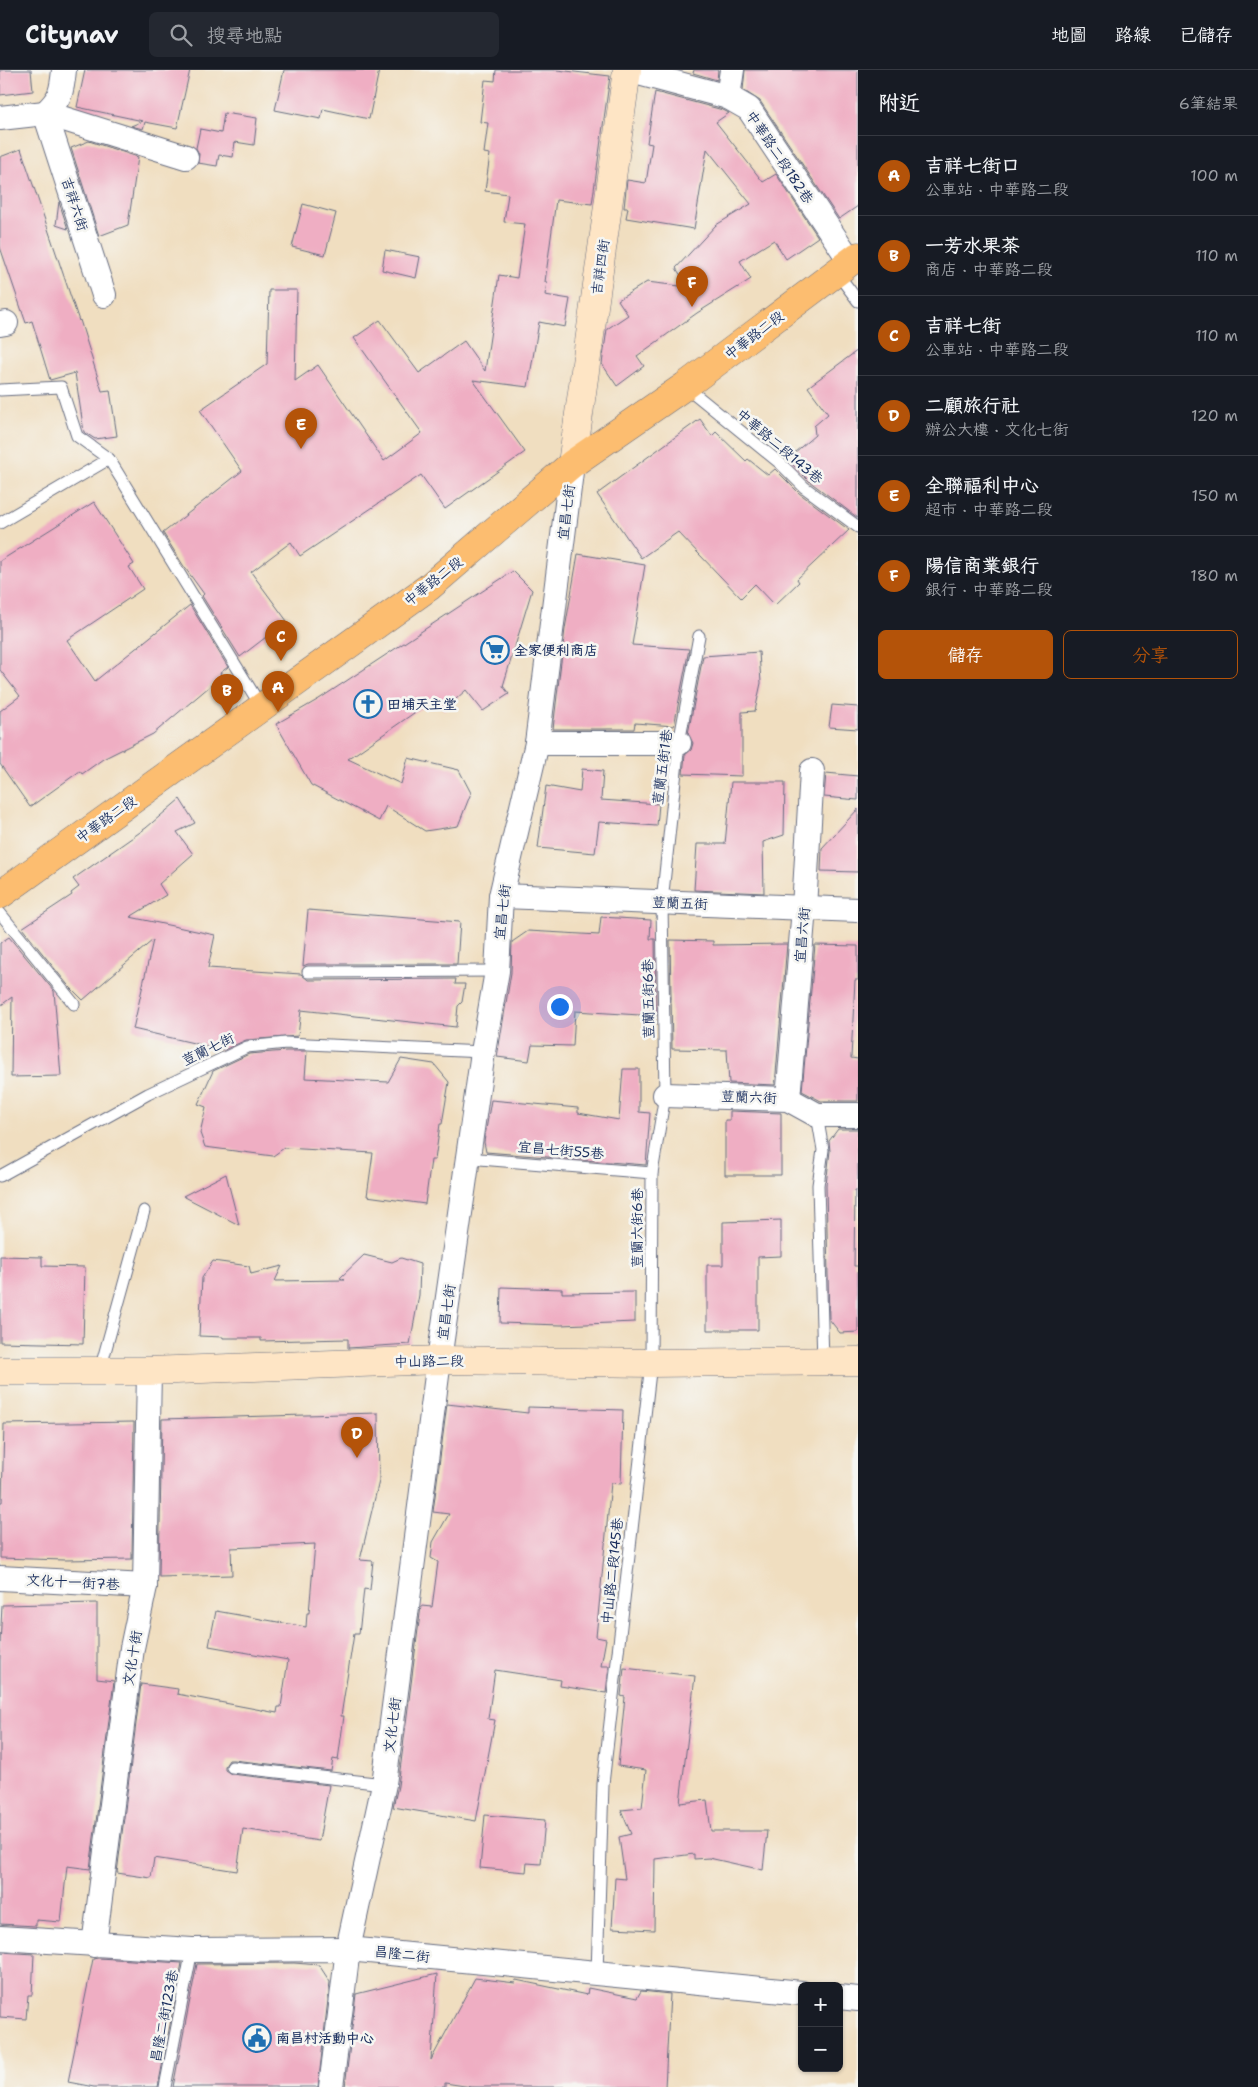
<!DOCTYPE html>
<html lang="zh-TW">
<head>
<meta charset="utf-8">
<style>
	body { margin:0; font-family:"Shantell Sans","LXGW WenKai TC",sans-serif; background:#242831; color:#f1f3f6 }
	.controls { position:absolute; right:15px; bottom:15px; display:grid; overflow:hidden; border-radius:8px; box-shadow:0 1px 4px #0004 }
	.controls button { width:45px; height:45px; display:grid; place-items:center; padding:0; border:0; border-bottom:1px solid #363941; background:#171b24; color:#f1f3f6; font:25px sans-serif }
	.you { position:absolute; left:559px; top:936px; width:18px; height:18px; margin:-12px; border:4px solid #fff; border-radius:50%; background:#1a73e8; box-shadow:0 0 0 8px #1a73e833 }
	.badge { display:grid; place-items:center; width:32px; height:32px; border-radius:50%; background:#b45309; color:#fff; font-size:16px; font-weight:700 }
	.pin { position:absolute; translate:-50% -41px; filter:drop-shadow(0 1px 2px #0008) }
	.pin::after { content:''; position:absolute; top:26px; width:18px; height:15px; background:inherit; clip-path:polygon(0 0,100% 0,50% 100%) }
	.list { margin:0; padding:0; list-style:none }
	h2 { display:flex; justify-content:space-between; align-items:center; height:65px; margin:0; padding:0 20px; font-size:21px }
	h2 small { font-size:16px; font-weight:400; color:#9ea1a6 }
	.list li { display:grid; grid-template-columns:32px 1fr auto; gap:15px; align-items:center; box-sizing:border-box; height:80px; padding:0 20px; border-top:1px solid #363941 }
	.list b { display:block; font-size:19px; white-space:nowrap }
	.list p { margin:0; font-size:16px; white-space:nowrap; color:#9ea1a6 }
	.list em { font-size:16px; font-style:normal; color:#9ea1a6 }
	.actions { display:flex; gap:10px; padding:15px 20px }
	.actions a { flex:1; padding:11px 0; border:1px solid #b45309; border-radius:8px; text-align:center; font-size:18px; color:#b45309 }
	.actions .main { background:#b45309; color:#fff }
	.icon { flex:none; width:28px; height:28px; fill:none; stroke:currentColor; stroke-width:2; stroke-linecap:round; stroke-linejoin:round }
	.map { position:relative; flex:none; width:858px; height:2017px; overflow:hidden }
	header { display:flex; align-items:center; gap:30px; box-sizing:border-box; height:70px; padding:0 25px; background:#171b24; border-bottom:1px solid #363941 }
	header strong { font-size:24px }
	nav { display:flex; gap:28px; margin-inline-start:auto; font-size:18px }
	.search { width:350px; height:45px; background:#242831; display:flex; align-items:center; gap:12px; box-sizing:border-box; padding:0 18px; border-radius:8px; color:#9ea1a6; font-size:19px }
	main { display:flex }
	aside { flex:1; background:#171b24 }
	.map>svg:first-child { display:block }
	.building { fill:#efaec3 }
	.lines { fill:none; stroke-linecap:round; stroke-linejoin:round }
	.lane-casing { stroke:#666c80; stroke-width:13 }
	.street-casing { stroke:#666c80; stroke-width:26 }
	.secondary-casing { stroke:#666c80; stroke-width:29 }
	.primary-casing { stroke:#666c80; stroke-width:29 }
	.lane { stroke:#fff; stroke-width:11 }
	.street { stroke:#fff; stroke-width:24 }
	.secondary { stroke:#fee5c5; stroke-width:28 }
	.primary { stroke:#fcbd6f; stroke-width:28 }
	.labels { text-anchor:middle; stroke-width:5; stroke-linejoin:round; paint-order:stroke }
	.street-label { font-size:14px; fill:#1b2f5e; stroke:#f6f6f2 }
	.poi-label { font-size:14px; font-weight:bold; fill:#1b2f5e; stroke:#f6f6f2; text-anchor:start }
</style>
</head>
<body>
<header>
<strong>Citynav</strong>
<div class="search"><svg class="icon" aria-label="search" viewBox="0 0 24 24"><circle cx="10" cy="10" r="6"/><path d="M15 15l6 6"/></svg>搜尋地點</div>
<nav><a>地圖</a><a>路線</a><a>已儲存</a></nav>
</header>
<main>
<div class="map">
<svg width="858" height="2017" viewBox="0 0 858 2017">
	<rect width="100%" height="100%" fill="#f6f6f2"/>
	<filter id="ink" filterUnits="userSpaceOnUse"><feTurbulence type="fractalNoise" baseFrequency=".02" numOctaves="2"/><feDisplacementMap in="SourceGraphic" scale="10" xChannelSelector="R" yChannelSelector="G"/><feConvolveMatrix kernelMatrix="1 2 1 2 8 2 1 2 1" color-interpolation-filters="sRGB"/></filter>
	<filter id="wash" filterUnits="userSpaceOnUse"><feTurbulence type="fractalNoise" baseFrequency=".0096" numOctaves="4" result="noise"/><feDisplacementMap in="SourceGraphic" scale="20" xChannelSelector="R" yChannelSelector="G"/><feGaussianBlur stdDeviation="1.12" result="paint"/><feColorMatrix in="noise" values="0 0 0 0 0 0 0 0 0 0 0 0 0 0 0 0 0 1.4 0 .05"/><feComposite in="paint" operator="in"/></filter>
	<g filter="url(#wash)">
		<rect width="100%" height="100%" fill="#f0dec0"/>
		<g id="blocks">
			<g class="building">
				<path d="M0,0h31l2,21 -33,4z"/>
				<path d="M85,0h105l-13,58 -32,-6 -2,7 -12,-3 12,-5 -66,-14z"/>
				<path d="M284,0h95l-10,49 -46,-10 -2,10 -46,-9z"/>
				<path d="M496,0h61l53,6 -18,128 -36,-4 -11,82h2l-2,13 25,4 -5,28 -26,-5 -11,65 -55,-7 52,72 -80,57 -24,-34 -121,81 -9,-14 -40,30 36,49 -47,36 -38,-61 2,-2 -21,-29 -20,-32 79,-62 -42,-61 67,-46 2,-74h28l-2,91 23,-16 66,96 38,-28 -68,-95 26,-18 39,53 45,-32 21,30 14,-96 18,3 8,-54 -21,-2 4,-28 -23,-3 5,-37 -6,-1 4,-30 -8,-1 5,-42 10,1z"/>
				<path d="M694,0h24l-1,10 -24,-7z"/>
				<path d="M745,0h113v136l-19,13 -79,-118 -17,-11z"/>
				<path d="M655,22l68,18 6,3 -13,9 47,60 13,-8 42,63 -32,22 -12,-19 -34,21 11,18 -54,34 -60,43 7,10 -27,20 -15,-22 5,-35 21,-14 -10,-15 29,-18 41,5 -12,-19 40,-43 35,-21 -44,-55 -13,80 -68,-11 2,-10h-4l3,-28 19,3 6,-39 -5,-1z"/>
				<path d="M224,43l33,5 -3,27 -19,-3 -2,15 -14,-2 -2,11 -19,-3 1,-9 -3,-6 4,-19 21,4z"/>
				<path d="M89,71l49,16 -10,68 -29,11 -28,-88z"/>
				<path d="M21,79l58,172 1,-1 22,71 8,-1 7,46 -22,3 -11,-7 -9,-59 -25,7 -18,-59 -6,2 -26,-76v-90z"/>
				<path d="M59,132l9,27 -12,-4z"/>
				<path d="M303,134l33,9 -11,42 -33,-8z"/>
				<path d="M385,180l35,7 -4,21 -34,-8z"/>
				<path d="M858,280v168l-49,-37 -22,-22 28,-24 -1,-9 14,-12 -20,-27z"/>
				<path d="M700,349l12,17 4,-4 30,29 2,-2 20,16 7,-6 24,24 50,37 -52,49 2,3 -24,23 -20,-21 -14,14 -63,-66 -37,26 -44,-64z"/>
				<path d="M94,432l40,62 -5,3 14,22 -76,51 28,41 95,-76 38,62 -8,6 2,3 -69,58 -50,25 -21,15 -2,-3 -50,36 -30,-43v-53l20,-15 -20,-26v-109z"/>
				<path d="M578,484l67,11 -13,80 57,4 -15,77 -39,-3 -1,6h-81l12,-100z"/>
				<path d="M513,501l19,19 -29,96 6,8 -26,17 -17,-21 -22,20 -10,-11 -86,60 53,25 7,-26 51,12 12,23 -13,33 -33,5 -39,-25 -7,15 -68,-36 -35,-61 43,-25z"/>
				<path d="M759,582l2,31 -6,28 -13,1v64l-59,-2 2,-19 6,-5 2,-7 -5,-9 15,-78z"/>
				<path d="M832,635l26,2v22l-29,-2z"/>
				<path d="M582,699l21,2 -2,29 58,4 -2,22 -58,-4 -4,31 -57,-5 8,-62 34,6z"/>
				<path d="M826,703l32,3v24l-34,-3z"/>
				<path d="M731,712h54l-1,53 -21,7 1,51 -70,-3 3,-46h28z"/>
				<path d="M180,729l15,24 -18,9 16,22 -34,30 7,11 -36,22 85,18 -7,33 93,6 7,6 148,-1 -1,5h10l-3,18 -4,4 -2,21 -155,-17 -3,26 -52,4 -22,10 -91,-21 20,-89 -70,60 -16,-16 -45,-56 50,-33 -1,-2 8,-6 -6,-8 73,-51z"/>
				<path d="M858,739v63l-37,-1 1,-23z"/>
				<path d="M308,840l152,12 -3,42h-149l-5,2z"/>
				<path d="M601,847l50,3 -1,19h5l1,77 -81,-5 -2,35 -41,-1 -3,16 -32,-4 14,-84 1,-31 16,-11 71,4z"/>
				<path d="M9,867l45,54 7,85 -50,1 1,-80 -12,9v-63z"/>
				<path d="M670,870l43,1v4l74,-1 -12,141 -46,-2 -2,-33 -55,-1z"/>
				<path d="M815,875l43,1v34h-3l-4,78 7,1v42h-37l-19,-10z"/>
				<path d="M286,981h21l-2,27 83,4 13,-23 33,5 15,18 -7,42h-2l-5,36h-4l-6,44 -58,-8 6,-43 -89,-5 -11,8 -68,-9 -5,-14 6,-26 -8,-3 15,-33 36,-17z"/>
				<path d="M623,999h16v43l11,1 -4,52 -160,-13 -2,-10 7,-42 87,8v5l41,7z"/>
				<path d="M730,1041l51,2v62h-56v-55h5z"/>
				<path d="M838,1059h20v61h-3l-1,76h4v66l-18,1 -11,-14 -3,-134 4,-34 -1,-10z"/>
				<path d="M226,1104l13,51 -56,-29z"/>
				<path d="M781,1150v36l-23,1v73h-51v-65h16v-43z"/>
				<path d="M364,1185l28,7 9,-4 19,6 -1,31 -9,49 -62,4v-9l-87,2v-3h-38v-1l-24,-1 3,-58 11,-17 36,5 2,8 31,-8 -7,15 70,-1 -5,-2z"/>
				<path d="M0,1186l42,1v9l43,1 -2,77 -83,-2z"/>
				<path d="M501,1217l61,2v4l73,-1v30l-74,3 -61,-2z"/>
				<path d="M447,1334l81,9v-6l95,3 -2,74 -10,-1 -15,154 10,2 -5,27h8l-3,27 -46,-7 1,-6 -66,-10 -7,49 7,1 -19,101 -83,-14 5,-21 23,-180 11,1 6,-45 -7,-4 2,-16 16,-28 -16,-2z"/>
				<path d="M378,1343l1,68 -19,79 13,1 -3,29 -6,-1 -5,45h-5l-13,82h3l-6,44 -5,-1 -2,12 -98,-11h-4l-4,6v4l6,4 98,11 -10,56 -76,-12 -6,42 -83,-13 -3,20 -34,-5 24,-189 37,5 -1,5 100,19 1,-6h3l7,-47 -79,-14 7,-35 90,16 1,-14h2l6,-69 -84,4 1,27 -73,2 3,-158z"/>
				<path d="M134,1352l-2,137 -68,1 -64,-2v-56h2l2,-78z"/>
				<path d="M97,1533v76l17,2 -24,188 -23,-3 -6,56 -25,-2v6l-36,-2v-278l2,-41z"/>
				<path d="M624,1598l71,8 -15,127 27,-3 4,31h56l-4,39 -54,-12 -15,1v-5l-39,5 -1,71 -42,-2 3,-50 10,1 -6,-42 12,-3 -10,-24 21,-2 4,-38 -28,-4 7,-69 -4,-1z"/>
				<path d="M485,1745l60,5 -4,44 -14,-1 -1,9 -46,-4z"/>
				<path d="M0,1882l34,2 -2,41h-4l-2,24 -26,-2z"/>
				<path d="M98,1888l84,5 -24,124h-64l-26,-5 25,-123z"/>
				<path d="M294,1893l25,2 11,17 -12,105h-145l24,-123z"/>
				<path d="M437,1904l-6,86 44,-82 40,5 1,-3 71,15 1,-7 49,10 4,-7 29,3 -5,93h-194l-26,-4v4h-100l11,-93z"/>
			</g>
		</g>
	</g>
	<g filter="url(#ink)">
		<use href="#blocks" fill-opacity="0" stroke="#666c80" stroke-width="1"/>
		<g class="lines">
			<defs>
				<g id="lane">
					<path d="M837,203l21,28"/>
					<path d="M685,316l96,78 23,23 54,40"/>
					<path d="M0,320l61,-3 16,49 32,23 153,249"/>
					<path d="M0,453l109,-64"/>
					<path d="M0,843l74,91"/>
					<path d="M308,902l189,-1"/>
					<path d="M817,1045l6,35 -5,35 5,177"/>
					<path d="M468,1088l184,15"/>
					<path d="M0,1106l148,-82 99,-47 39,-4 197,9"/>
					<path d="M100,1300l44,-159"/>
					<path d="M232,1697l152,17"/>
					<path d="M597,1903l6,-189 48,-421 1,-190 13,-78 -3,-193 17,-159 20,-107"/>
					<path d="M165,2017l27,-137"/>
				</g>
				<g id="street">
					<path d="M627,0l101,27 21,12 102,153"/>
					<path d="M728,27l4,-27"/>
					<path d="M45,43l59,182"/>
					<path d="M45,43c16,-15 17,-22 19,-43"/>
					<path d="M0,48l45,-5 141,44"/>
					<path d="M0,254l6,-1"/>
					<path d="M537,673h142"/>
					<path d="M501,826l357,14"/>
					<path d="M665,1025l123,4 29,16h41"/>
					<path d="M788,1029l16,-191 8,-137"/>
					<path d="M0,1508l145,8"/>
					<path d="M0,1868l192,12 156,-1 454,44"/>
					<path d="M94,1875l38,-297 13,-62 4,-215"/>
					<path d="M839,1927l19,2"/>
					<path d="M331,2017l17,-138 36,-165 55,-424 44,-308 14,-81 4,-75 36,-153 35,-279"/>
				</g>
				<g id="secondary">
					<path d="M572,394l55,-394"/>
					<path d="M0,1301h149l290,-11 212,3 207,-2"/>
				</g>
				<path id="primary" d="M0,825l429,-308 143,-123 113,-78 173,-130"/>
			</defs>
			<use href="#lane" class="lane-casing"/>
			<use href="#street" class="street-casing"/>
			<use href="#secondary" class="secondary-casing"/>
			<use href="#primary" class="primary-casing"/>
			<use href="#lane" class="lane"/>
			<use href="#street" class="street"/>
			<use href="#secondary" class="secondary"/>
			<use href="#primary" class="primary"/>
		</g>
	</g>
	<defs>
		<symbol id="supermarket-ring" viewBox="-11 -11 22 22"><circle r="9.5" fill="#f6f6f2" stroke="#1f6fb2" stroke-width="1.5"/><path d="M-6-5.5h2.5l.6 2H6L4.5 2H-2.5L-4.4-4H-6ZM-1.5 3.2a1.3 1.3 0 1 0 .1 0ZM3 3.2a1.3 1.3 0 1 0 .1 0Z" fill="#1f6fb2"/></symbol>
		<symbol id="church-ring" viewBox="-11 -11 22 22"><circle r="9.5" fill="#f6f6f2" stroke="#1f6fb2" stroke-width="1.5"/><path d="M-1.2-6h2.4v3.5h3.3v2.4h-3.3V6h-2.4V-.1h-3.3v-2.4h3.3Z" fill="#1f6fb2"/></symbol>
		<symbol id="civic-ring" viewBox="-11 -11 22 22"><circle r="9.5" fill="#f6f6f2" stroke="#1f6fb2" stroke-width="1.5"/><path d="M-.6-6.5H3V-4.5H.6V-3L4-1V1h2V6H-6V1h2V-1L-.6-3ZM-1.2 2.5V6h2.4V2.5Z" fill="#1f6fb2"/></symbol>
	</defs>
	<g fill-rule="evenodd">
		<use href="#supermarket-ring" x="479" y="564" width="32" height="32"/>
		<use href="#church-ring" x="352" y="618" width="32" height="32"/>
		<use href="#civic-ring" x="241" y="1952" width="32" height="32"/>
	</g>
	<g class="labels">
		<g class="street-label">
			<text transform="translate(780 87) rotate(56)" y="5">中華路二段182巷</text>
			<text transform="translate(75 134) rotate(72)" y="5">吉祥六街</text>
			<text transform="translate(600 197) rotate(-82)" y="5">吉祥四街</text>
			<text transform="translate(754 265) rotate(-37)" y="5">中華路二段</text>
			<text transform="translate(780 376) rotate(40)" y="5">中華路二段143巷</text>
			<text transform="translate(566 442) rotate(-83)" y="5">宜昌七街</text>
			<text transform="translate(433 511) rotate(-38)" y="5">中華路二段</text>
			<text transform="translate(662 697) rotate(-83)" y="5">荳蘭五街1巷</text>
			<text transform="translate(106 749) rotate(-35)" y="5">中華路二段</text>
			<text transform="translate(680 833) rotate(2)" y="5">荳蘭五街</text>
			<text transform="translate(502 842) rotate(-84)" y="5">宜昌七街</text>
			<text transform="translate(802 865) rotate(-85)" y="5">宜昌六街</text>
			<text transform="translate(648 929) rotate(-91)" y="5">荳蘭五街6巷</text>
			<text transform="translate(208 979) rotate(-26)" y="5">荳蘭七街</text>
			<text transform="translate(749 1027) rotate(2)" y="5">荳蘭六街</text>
			<text transform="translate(561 1080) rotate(5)" y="5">宜昌七街55巷</text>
			<text transform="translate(637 1158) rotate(-90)" y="5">荳蘭六街6巷</text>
			<text transform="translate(446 1242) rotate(-82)" y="5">宜昌七街</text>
			<text transform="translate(429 1291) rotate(-1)" y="5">中山路二段</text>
			<text transform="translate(612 1501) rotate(-84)" y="5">中山路二段145巷</text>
			<text transform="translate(73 1512) rotate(3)" y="5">文化十一街7巷</text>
			<text transform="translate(132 1588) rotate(-81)" y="5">文化十街</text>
			<text transform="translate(392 1655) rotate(-83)" y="5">文化七街</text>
			<text transform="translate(402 1884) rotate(6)" y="5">昌隆二街</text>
			<text transform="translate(164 1946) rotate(-79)" y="5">昌隆二街123巷</text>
		</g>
		<g class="poi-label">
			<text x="514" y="585">全家便利商店</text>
			<text x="387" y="639">田埔天主堂</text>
			<text x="276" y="1973">南昌村活動中心</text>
		</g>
	</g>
</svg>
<div class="controls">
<button>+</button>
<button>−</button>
</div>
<div class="you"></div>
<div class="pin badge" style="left:278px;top:642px">A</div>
<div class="pin badge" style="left:227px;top:645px">B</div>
<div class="pin badge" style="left:281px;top:591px">C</div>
<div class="pin badge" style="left:357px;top:1388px">D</div>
<div class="pin badge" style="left:301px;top:379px">E</div>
<div class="pin badge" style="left:692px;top:237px">F</div>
</div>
<aside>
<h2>附近<small>6筆結果</small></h2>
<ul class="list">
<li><span class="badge">A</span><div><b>吉祥七街口</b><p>公車站 · 中華路二段</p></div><em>100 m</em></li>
<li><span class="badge">B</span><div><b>一芳水果茶</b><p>商店 · 中華路二段</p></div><em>110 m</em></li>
<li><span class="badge">C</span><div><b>吉祥七街</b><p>公車站 · 中華路二段</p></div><em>110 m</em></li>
<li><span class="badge">D</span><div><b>二顧旅行社</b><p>辦公大樓 · 文化七街</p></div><em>120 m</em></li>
<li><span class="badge">E</span><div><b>全聯福利中心</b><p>超市 · 中華路二段</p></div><em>150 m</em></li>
<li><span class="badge">F</span><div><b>陽信商業銀行</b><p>銀行 · 中華路二段</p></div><em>180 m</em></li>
</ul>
<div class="actions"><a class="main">儲存</a><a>分享</a></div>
</aside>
</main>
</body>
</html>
